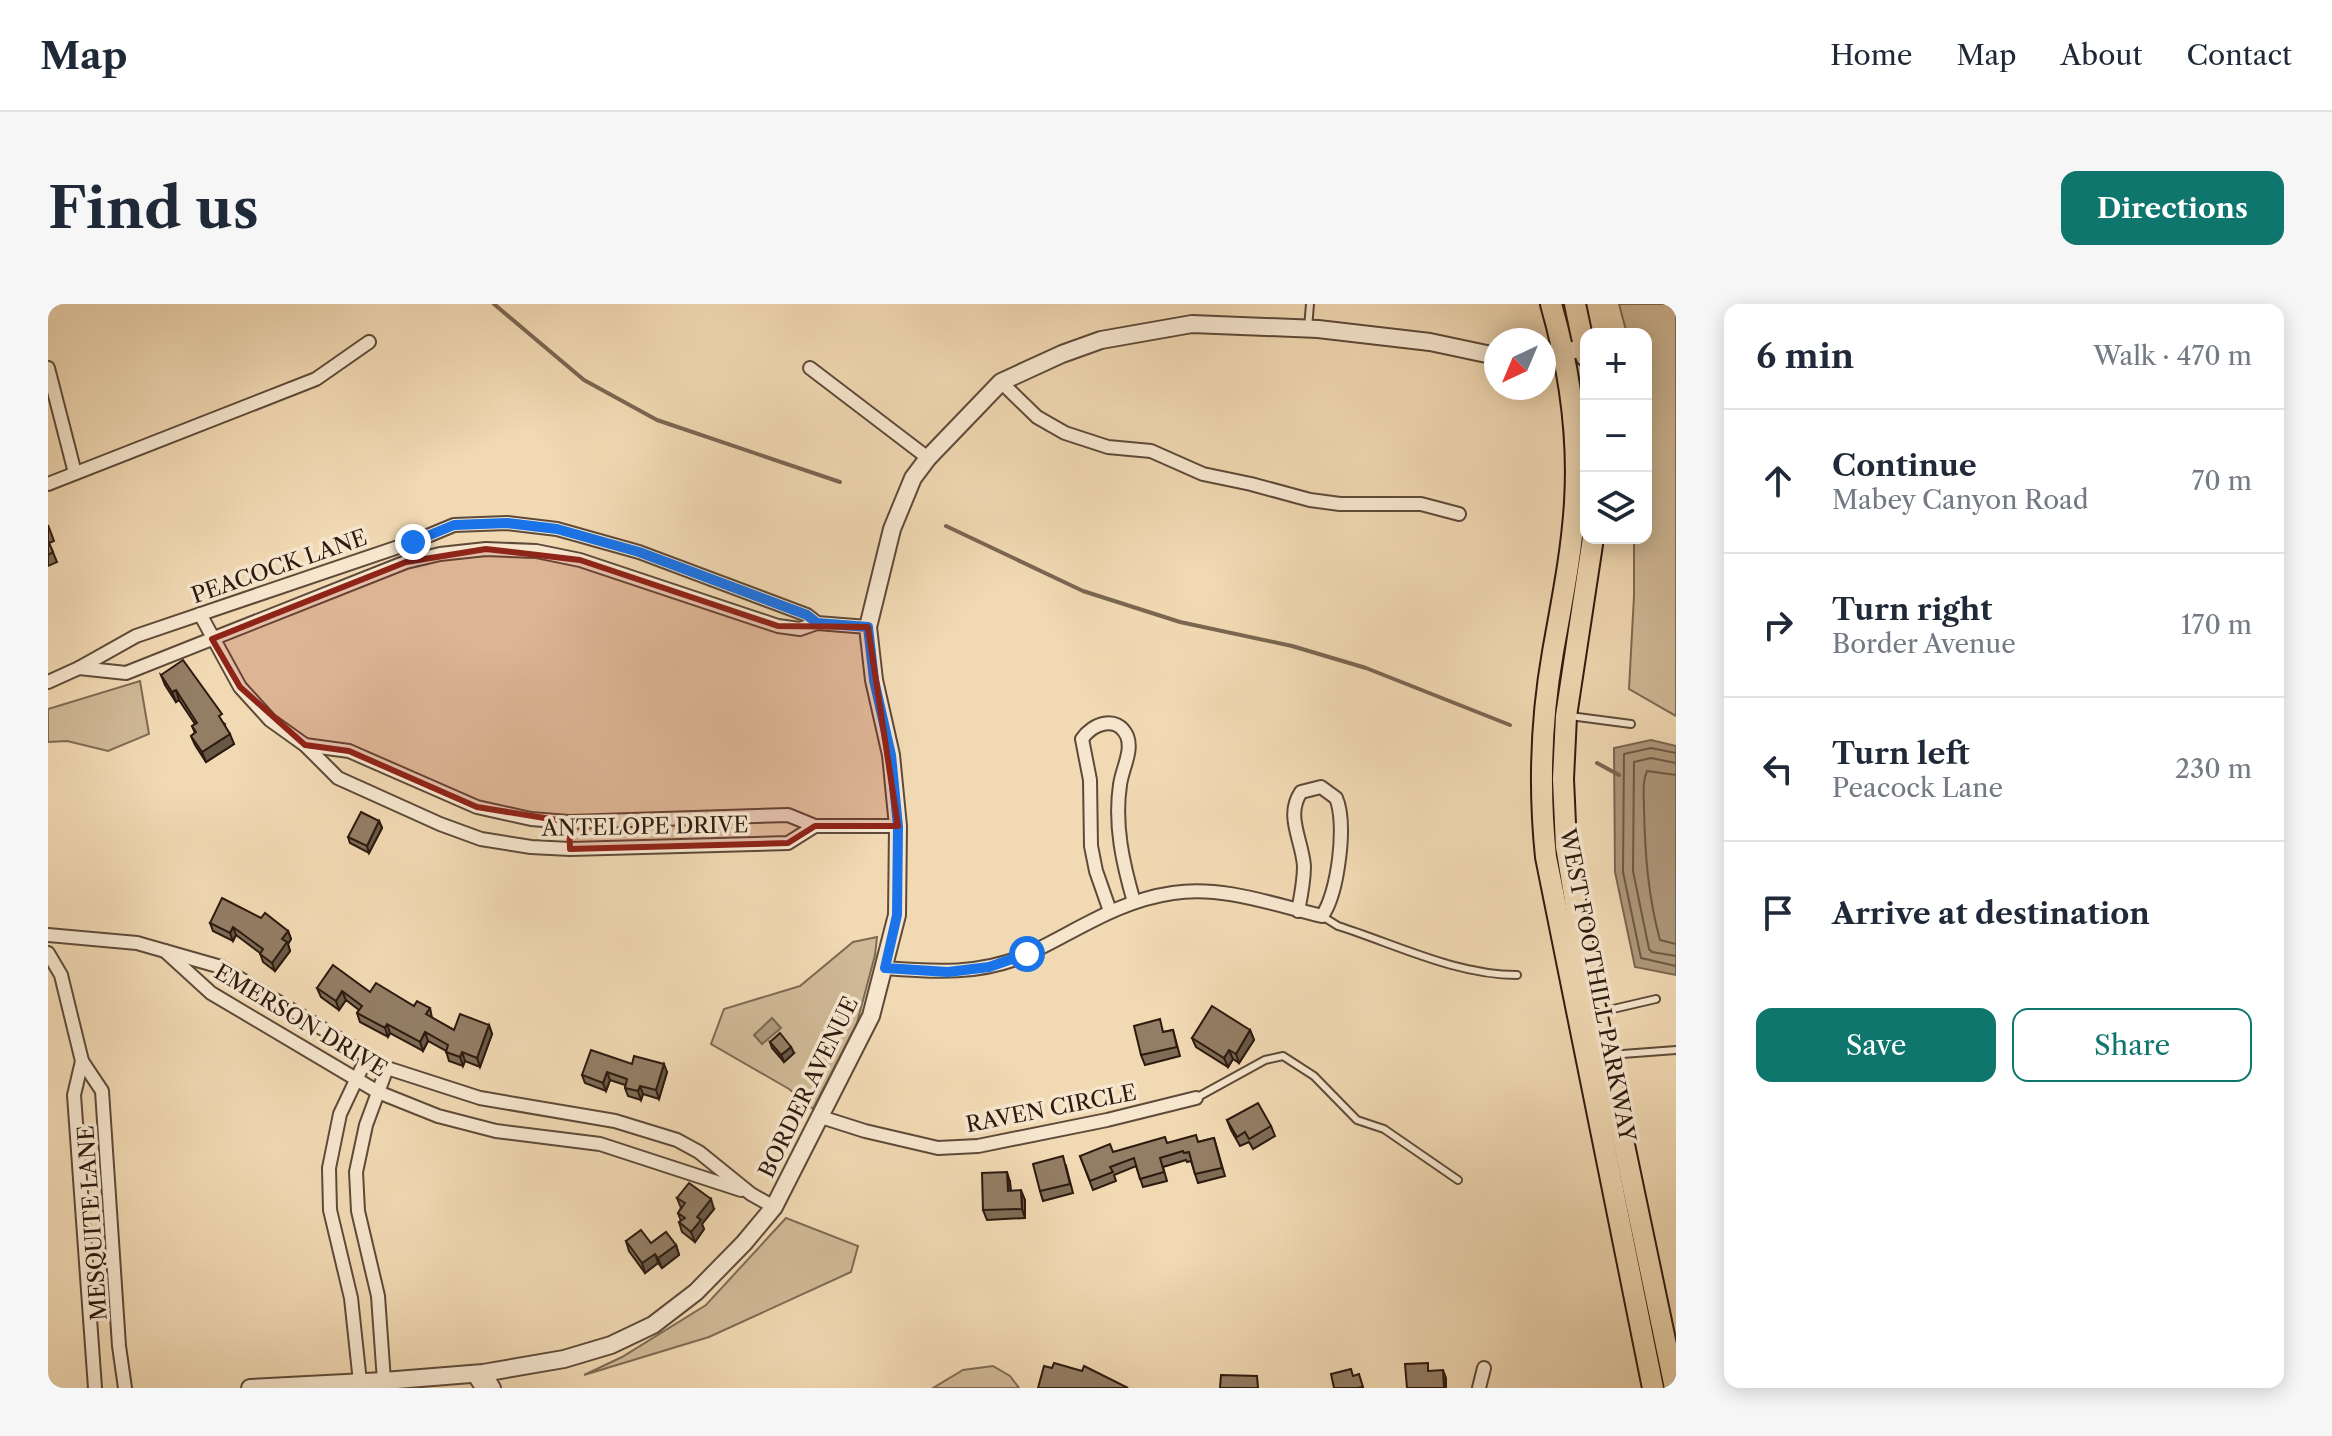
<!DOCTYPE html>
<html lang="en">
<head>
<meta charset="utf-8">
<style>
	body { margin:0; font-family:"Libre Caslon Text",serif; background:#f6f6f7; color:#1f2937 }
	.controls { position:absolute; right:24px; top:24px; display:grid; overflow:hidden; border-radius:16px; box-shadow:0 4px 20px #0003 }
	.controls button { width:72px; height:72px; display:grid; place-items:center; padding:0; border:0; border-bottom:2px solid #e0e1e3; background:#fff; color:#1f2937; font:40px sans-serif }
	.compass { position:absolute; left:1436px; top:24px; width:72px; height:72px; border-radius:50%; background:#fff; box-shadow:0 4px 20px #0003; rotate:224deg }
	.stop { position:absolute; width:24px; height:24px; margin:-18px; border:6px solid #1a73e8; border-radius:50%; background:#fff }
	.stop.end { background:#1a73e8; border-color:#fff; box-shadow:0 2px 8px #0008 }
	.list { margin:0; padding:0; list-style:none }
	h2 { display:flex; justify-content:space-between; align-items:center; height:104px; margin:0; padding:0 32px; font-size:34px }
	h2 small { font-size:26px; font-weight:400; color:#747a83 }
	.list li { display:grid; grid-template-columns:52px 1fr auto; gap:24px; align-items:center; box-sizing:border-box; height:144px; padding:0 32px; border-top:2px solid #e0e1e3 }
	.list b { display:block; font-size:30px; white-space:nowrap }
	.list p { margin:0; font-size:26px; white-space:nowrap; color:#747a83 }
	.list em { font-size:26px; font-style:normal; color:#747a83 }
	.actions { display:flex; gap:16px; padding:24px 32px }
	.actions a { flex:1; padding:18px 0; border:2px solid #0f766e; border-radius:16px; text-align:center; font-size:28px; color:#0f766e }
	.actions .main { background:#0f766e; color:#fff }
	.icon { flex:none; width:44px; height:44px; fill:none; stroke:currentColor; stroke-width:2; stroke-linecap:round; stroke-linejoin:round }
	.map { position:relative; flex:none; width:1628px; height:1084px; overflow:hidden; border-radius:16px }
	header { display:flex; align-items:center; gap:48px; box-sizing:border-box; height:112px; padding:0 40px; background:#fff; border-bottom:2px solid #e0e1e3 }
	header strong { font-size:38px }
	nav { display:flex; gap:44px; margin-inline-start:auto; font-size:28px }
	.intro { display:flex; align-items:center; justify-content:space-between; box-sizing:border-box; height:192px; padding:0 48px }
	h1 { margin:0; font-size:56px }
	.button { padding:20px 36px; border-radius:16px; background:#0f766e; color:#fff; font-size:28px; font-weight:700 }
	main { display:flex; gap:48px; padding:0 48px }
	aside { flex:1; background:#fff; border-radius:16px; box-shadow:0 4px 20px #0003 }
	.map>svg:first-child { display:block }
	.green { fill:#d0b997; stroke:#7e6a53; stroke-width:2 }
	.water { fill:#ae987b; stroke:#7a6650; stroke-width:2 }
	.lines { fill:none; stroke-linecap:round; stroke-linejoin:round }
	.shore { stroke:#6e5945; stroke-width:2 }
	.stream { stroke:#7a6650; stroke-width:4 }
	.service-casing { stroke:#5e4a38; stroke-width:10 }
	.minor-casing { stroke:#5e4a38; stroke-width:16 }
	.tertiary-casing { stroke:#5e4a38; stroke-width:20 }
	.primary-casing { stroke:#2d1a0f; stroke-width:24 }
	.service { stroke:#f6e6ce; stroke-width:6 }
	.minor { stroke:#f6e6ce; stroke-width:12 }
	.tertiary { stroke:#f6e6ce; stroke-width:16 }
	.primary { stroke:#f1d9b3; stroke-width:20 }
	.wall { fill:#7e6c56; stroke:#2d1a0f; stroke-width:2 }
	.shaded-wall { fill:#675846; stroke:#2d1a0f; stroke-width:2 }
	.building { fill:#937d64; stroke:#2d1a0f; stroke-width:2 }
	.route { stroke:#1a73e8; stroke-width:10 }
	.marked { fill:#8f2418; fill-opacity:0.2; stroke:#8f2418; stroke-width:6; stroke-linejoin:round }
	.labels { text-anchor:middle; stroke-width:7; stroke-linejoin:round; paint-order:stroke }
	.street-label { font-size:22px; fill:#2d1a0f; stroke:#f6e6ce }
</style>
</head>
<body>
<header>
<strong>Map</strong>
<nav><a>Home</a><a>Map</a><a>About</a><a>Contact</a></nav>
</header>
<div class="intro"><h1>Find us</h1><a class="button">Directions</a></div>
<main>
<div class="map">
<svg width="1628" height="1084" viewBox="0 0 1628 1084">
	<rect width="100%" height="100%" fill="#f1d9b3"/>
	<filter id="stains"><feTurbulence type="fractalNoise" baseFrequency=".0025" numOctaves="4"/><feColorMatrix values="0 0 0 0 .2 0 0 0 0 .09 0 0 0 0 .02 0 0 0 .5 -.17"/></filter>
	<radialGradient id="worn" r=".72"><stop offset=".6" stop-color="#630" stop-opacity="0"/><stop offset="1" stop-color="#630" stop-opacity=".3"/></radialGradient>
	<g class="green">
		<path d="M1571,0h57v412l-47,-27 5,-93v-58h12v-204h-19z"/>
		<path d="M92,377l9,53 -41,17 -41,-10 -19,1v-33z"/>
		<path d="M829,633l-2,18 -18,68 -44,86 -24,-20 -78,-45 13,-35 76,-23 53,-44z"/>
		<path d="M738,914l72,28 -7,26 -142,65 -125,38 38,-18 84,-52z"/>
		<path d="M945,1062l17,10 9,12h-86l30,-18z"/>
	</g>
	<g class="water">
		<path d="M1603,436l25,6v229l-41,-8 -20,-95 -1,-124z"/>
		<path d="M724,714l9,10 -19,16 -8,-9z"/>
	</g>
	<g class="lines">
		<g class="shore">
			<path d="M1628,449l-25,-5 -27,6 -1,118 18,86 35,8"/>
			<path d="M1628,459l-25,-5 -17,4 -1,109 16,78 3,3 24,4"/>
			<path d="M1628,471l-29,-4c-5,11 -3,25 -3,38 1,45 4,87 16,131l16,4"/>
		</g>
		<g class="stream">
			<path d="M446,0l90,76 73,40 183,62"/>
			<path d="M898,222l137,65 97,31 112,24 74,22 144,57"/>
			<path d="M1549,459l22,12"/>
		</g>
		<defs>
			<g id="service">
				<path d="M1260,24l2,-24"/>
				<path d="M1522,412l61,8"/>
				<path d="M1274,612l16,10c57,18 118,49 179,49"/>
				<path d="M1552,708l56,-13"/>
				<path d="M1561,751l67,-5"/>
				<path d="M1148,794l69,-38 18,-4 31,20 43,44 27,9 74,51"/>
			</g>
			<g id="minor">
				<path d="M0,64l27,105"/>
				<path d="M762,64l118,90"/>
				<path d="M953,78l36,35 28,16 43,14 43,4 52,23 48,10 59,16 30,4h81l38,10"/>
				<path d="M0,180l268,-105 53,-37"/>
				<path d="M152,310l40,73 30,33 35,25 33,33 102,46 41,15 50,8 39,2 218,-6 27,-17"/>
				<path d="M31,364l47,5 280,-111 34,-8 46,-5 50,2 44,9 198,66 22,3 17,-6 51,4"/>
				<path d="M0,378l31,-14 57,-32 277,-94 41,-17 53,-2 50,6 82,23 168,63 10,8"/>
				<path d="M257,441l44,6 128,56 54,12 38,3 219,-7 27,11h83"/>
				<path d="M1062,607l-14,-40 -5,-25 -1,-66 -8,-41c10,-15 35,-25 45,-3 6,15 -5,33 -7,49 -6,40 3,79 14,117"/>
				<path d="M0,631l89,8 84,24 166,101 93,30 135,23 62,19 22,12 52,42 23,13"/>
				<path d="M117,647l46,42 167,99 60,24 58,15 104,13 141,46"/>
				<path d="M0,649l13,22 21,86 20,30 17,255 6,42"/>
				<path d="M837,664c49,4 97,7 143,-14 49,-23 89,-53 145,-61 49,-8 102,12 149,23 16,-22 25,-93 14,-118l-15,-11 -20,5c-16,24 1,47 3,74 0,16 -3,30 -6,45"/>
				<path d="M34,757l-8,34 21,293"/>
				<path d="M773,813l44,14 73,17 40,-2 129,-26 89,-22"/>
				<path d="M437,1068l9,16"/>
				<path d="M425,1070l9,14"/>
				<path d="M336,1077l-6,-85 -20,-85 -2,-39 10,-47 21,-57"/>
				<path d="M312,1078l-9,-84 -21,-88 -1,-42 11,-54 27,-57"/>
				<path d="M1431,1084l5,-20"/>
			</g>
			<g id="tertiary">
				<path d="M1496,50l30,-4"/>
				<path d="M202,1084l134,-7 99,-8 81,-14 47,-14 42,-20 43,-33 48,-49 30,-36 97,-191 26,-101 1,-89 -7,-71 -17,-75 -6,-53 24,-98 21,-51 15,-20 73,-76 61,-28 39,-14 91,-16 126,5 112,13 66,14"/>
			</g>
			<g id="primary">
				<path d="M1503,0c18,63 28,132 24,198 -3,51 -13,99 -22,150 -12,68 -14,137 -7,205l107,531"/>
				<path d="M1527,0l11,52"/>
				<path d="M1545,234l-27,178 -3,63 3,67 18,108 91,434"/>
			</g>
		</defs>
		<use href="#service" class="service-casing"/>
		<use href="#minor" class="minor-casing"/>
		<use href="#tertiary" class="tertiary-casing"/>
		<use href="#primary" class="primary-casing"/>
		<use href="#service" class="service"/>
		<use href="#minor" class="minor"/>
		<use href="#tertiary" class="tertiary"/>
		<use href="#primary" class="primary"/>
	</g>
	<g class="wall">
		<path d="M0,221l6,16 -5,2 8,19 -9,4z"/>
		<path d="M113,371l64,49 -1,1 10,19 -28,18 -11,-17 -4,-9 4,-3 -3,-7 3,-2 -16,-24 -3,2 -11,-17z"/>
		<path d="M331,517l3,7 -13,25 -19,-10 -2,-6z"/>
		<path d="M162,619l78,8 3,8 -3,5 2,7 -15,20 -12,-9 -3,-9 -24,-18 -3,6 -20,-10z"/>
		<path d="M269,684l53,4 44,14 16,2 2,10 22,12 35,-5 3,9 -12,33 -15,-6 -2,5 -14,-5 -3,-10 -18,-10 -5,10 -33,-18 -2,4 -28,-15 -3,-9 2,-3 -13,-10 -7,10 -18,-13z"/>
		<path d="M1125,726l7,26 -35,9 -4,-10 23,-23z"/>
		<path d="M1202,726l4,10 -15,23 -6,-4 -5,8 -32,-20 -4,-9z"/>
		<path d="M722,738l24,11 -10,9 -12,-14z"/>
		<path d="M584,760l35,8 -8,27 -16,-5 -2,6 -13,-4 -3,-8v-3l-15,-5 -4,11 -21,-8 -3,-8z"/>
		<path d="M1179,816l44,6 4,10 -22,13 -4,-7 -9,4 -9,-16z"/>
		<path d="M1166,834l11,38 -27,7 -7,-22 -4,1 -1,-2 -23,7 4,14 -24,6 -7,-21 -22,9 2,6 -23,9 -13,-34 33,-4 54,-9 31,-1z"/>
		<path d="M1018,862l7,27 -30,8 -3,-10z"/>
		<path d="M962,878l1,9 14,9v18l-38,2 -4,-10z"/>
		<path d="M629,894l37,11 -12,15 2,5 -9,13 -13,-10 -3,-10 2,-1 -3,-8 3,-5z"/>
		<path d="M578,937l50,4 3,10 -17,13 -4,-5 -13,10 -16,-22z"/>
	</g>
	<g class="shaded-wall">
		<path d="M128,386l3,10 -3,2 -4,-10z"/>
		<path d="M182,430l4,10 -28,18 -4,-10z"/>
		<path d="M331,517l3,7 -13,25 -2,-7z"/>
		<path d="M185,623l3,8 -3,6 -3,-8z"/>
		<path d="M240,627l3,8 -3,5 2,7 -15,20 -3,-8 10,-24z"/>
		<path d="M294,687l4,9 -7,10 -3,-9z"/>
		<path d="M339,720l3,9 -2,4 -3,-9z"/>
		<path d="M441,721l3,9 -12,33 -3,-9z"/>
		<path d="M1202,726l4,10 -15,23 -3,-9z"/>
		<path d="M377,728l3,9 -5,10 -3,-9z"/>
		<path d="M743,743l3,6 -10,9 -3,-7z"/>
		<path d="M1181,746l4,9 -5,8 -4,-9z"/>
		<path d="M414,748l3,9 -2,5 -3,-9z"/>
		<path d="M616,760l3,8 -8,27 -3,-9z"/>
		<path d="M559,768l3,8 -4,11 -3,-8z"/>
		<path d="M592,782l3,8 -2,6 -3,-9z"/>
		<path d="M959,868l3,10 1,18 -3,-9z"/>
		<path d="M973,886l4,10v18l-3,-9z"/>
		<path d="M663,895l3,10 -12,15 2,5 -9,13 -4,-10 6,-15z"/>
		<path d="M628,941l3,10 -17,13 -4,-10z"/>
		<path d="M607,950l3,9 -13,10 -3,-10z"/>
		<path d="M1395,1066l3,8v10h-2z"/>
	</g>
	<g class="building">
		<path d="M0,237l5,11 -5,3z"/>
		<path d="M135,356l39,54 -3,2 11,18 -28,18 -11,-16 5,-4 -4,-6 5,-3 -21,-33 -4,2 -11,-17z"/>
		<path d="M313,508l18,9 -12,25 -19,-9z"/>
		<path d="M174,594l39,20 4,-5 23,18 -6,8 5,3 -15,21 -12,-9 3,-5 -30,-22 -3,6 -20,-10z"/>
		<path d="M285,661l37,27 6,-9 38,23 3,-5 13,7 -4,6 28,16 6,-16 29,11 -12,33 -15,-6 -2,5 -14,-5 2,-7 -23,-13 -5,10 -33,-18 -2,4 -28,-15 5,-7 -20,-15 -6,10 -19,-13z"/>
		<path d="M1164,702l38,24 -14,24 -7,-4 -5,8 -32,-20z"/>
		<path d="M1112,715l3,13 10,-2 4,17 -36,8 -7,-29z"/>
		<path d="M732,729l11,14 -10,8 -11,-13z"/>
		<path d="M543,746l41,14 2,-8 30,8 -8,26 -16,-4 -2,5 -13,-3 2,-9 -20,-7 -4,11 -21,-8z"/>
		<path d="M1210,799l13,23 -22,13 -4,-7 -8,5 -10,-17z"/>
		<path d="M1148,831l2,7 16,-4 8,30 -27,6 -6,-22 -5,1 -1,-2 -23,7 4,14 -24,7 -6,-21 -24,9 3,5 -23,9 -10,-25 30,-12 3,8 52,-15 2,6z"/>
		<path d="M1015,852l7,28 -30,7 -7,-27z"/>
		<path d="M959,868l1,19 13,-1 1,19 -39,1 -1,-37z"/>
		<path d="M641,879l22,16 -14,18 4,3 -10,12 -12,-10 6,-4 -7,-5 7,-10 -8,-5z"/>
		<path d="M593,926l10,13 15,-11 10,13 -18,13 -3,-4 -13,9 -16,-22z"/>
		<path d="M1006,1059l28,8 2,-5 44,22h-90l6,-22 8,2z"/>
		<path d="M1380,1059v8l15,-1 1,18h-37l-2,-24z"/>
		<path d="M1303,1065l2,7 6,-2 4,13 -6,1h-23l-3,-14z"/>
		<path d="M1173,1071l36,1 1,12h-38z"/>
	</g>
	<g class="lines">
		<path class="route" d="M365,238l41,-17 53,-2 50,6 82,23 168,63 10,8 51,4 6,53 17,75 7,71 -1,89 -12,53 63,4 41,-5 38,-13"/>
	</g>
	<path class="marked" d="M438,245l94,11 198,66 90,1 30,199h-83l-27,17 -218,6 -1,-27 -92,-15 -128,-56 -44,-6 -65,-58 -28,-48 194,-77z"/>
	<g class="labels">
		<g class="street-label">
			<text transform="translate(231 262) rotate(-19)" y="8">PEACOCK LANE</text>
			<text transform="translate(597 522) rotate(-1)" y="8">ANTELOPE DRIVE</text>
			<text transform="translate(1550 681) rotate(79)" y="8">WEST FOOTHILL PARKWAY</text>
			<text transform="translate(253 716) rotate(31)" y="8">EMERSON DRIVE</text>
			<text transform="translate(760 783) rotate(-64)" y="8">BORDER AVENUE</text>
			<text transform="translate(1003 804) rotate(-11)" y="8">RAVEN CIRCLE</text>
			<text transform="translate(44 919) rotate(-94)" y="8">MESQUITE LANE</text>
		</g>
	</g>
	<rect width="100%" height="100%" filter="url(#stains)"/>
	<rect width="100%" height="100%" fill="url(#worn)"/>
</svg>
<div class="controls">
<button>+</button>
<button>−</button>
<button><svg class="icon" aria-label="layers" viewBox="0 0 24 24"><path d="M12 4l9 5-9 5-9-5zM3 14l9 5 9-5"/></svg></button>
</div>
<svg class="compass" viewBox="-18 -18 36 36"><path d="M0-13l5 13h-10z" fill="#e53935"/><path d="M0 13l5-13h-10z" fill="#747a83"/></svg>
<div class="stop" style="left:979px;top:650px"></div>
<div class="stop end" style="left:365px;top:238px"></div>
</div>
<aside>
<h2>6 min<small>Walk · 470 m</small></h2>
<ul class="list">
<li><svg class="icon" aria-label="ahead" viewBox="0 0 24 24"><path d="M12 20V5M6 11l6-6 6 6"/></svg><div><b>Continue</b><p>Mabey Canyon Road</p></div><em>70 m</em></li>
<li><svg class="icon" aria-label="right" viewBox="0 0 24 24"><path d="M7 20v-9h11M14 6l5 5-5 5"/></svg><div><b>Turn right</b><p>Border Avenue</p></div><em>170 m</em></li>
<li><svg class="icon" aria-label="left" viewBox="0 0 24 24"><path d="M17 20v-9H6M10 6l-5 5 5 5"/></svg><div><b>Turn left</b><p>Peacock Lane</p></div><em>230 m</em></li>
<li><svg class="icon" aria-label="arrive" viewBox="0 0 24 24"><path d="M6 21V4h12l-3 4 3 4H6"/></svg><div><b>Arrive at destination</b></div></li>
</ul>
<div class="actions"><a class="main">Save</a><a>Share</a></div>
</aside>
</main>
</body>
</html>
